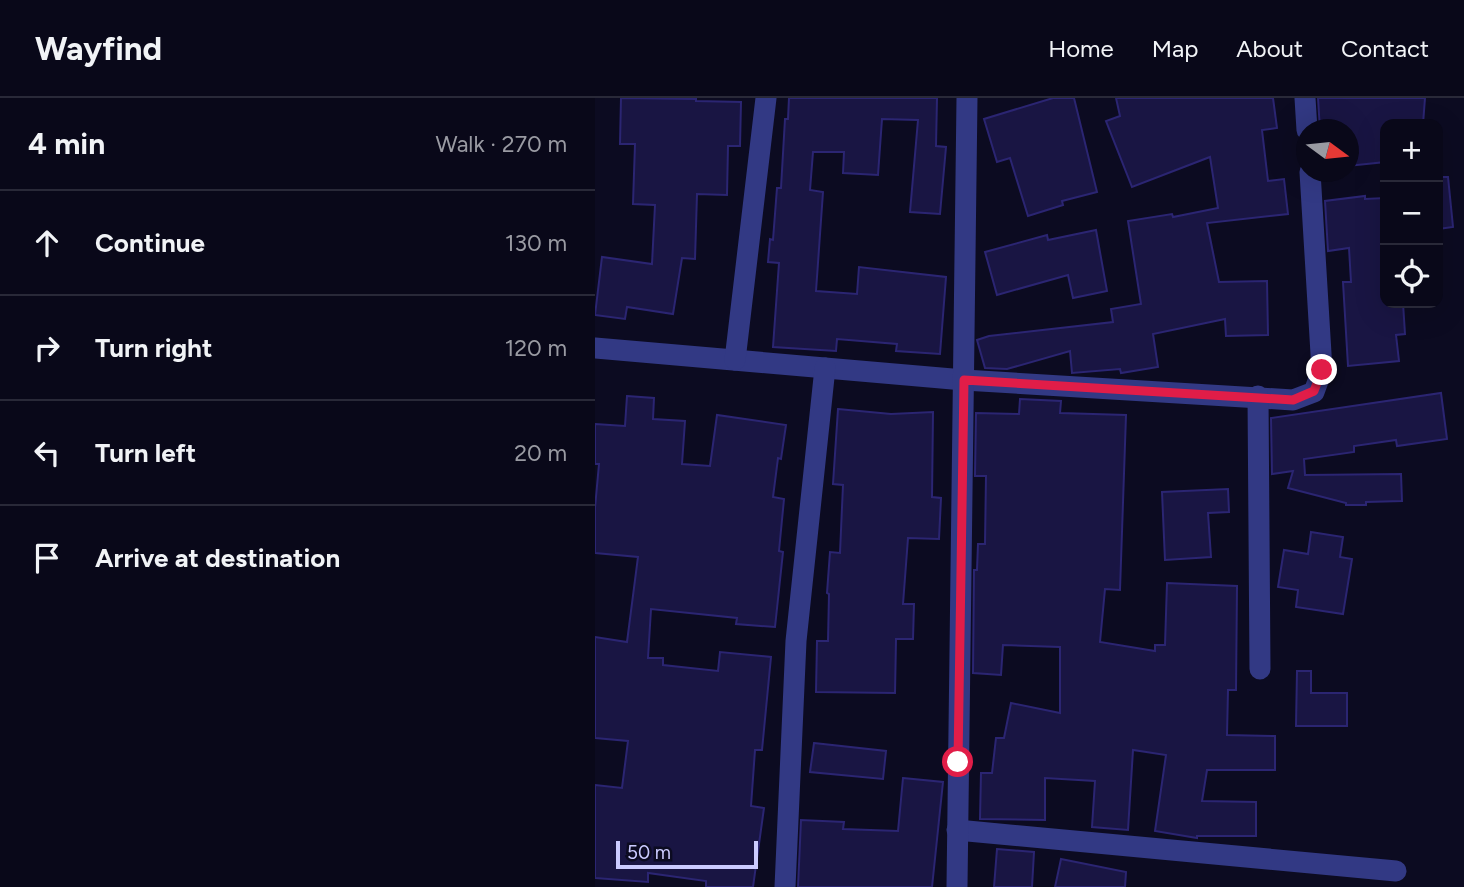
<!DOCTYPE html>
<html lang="en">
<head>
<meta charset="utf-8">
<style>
	body { margin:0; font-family:Figtree,sans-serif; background:#171626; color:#f1f3f6 }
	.controls { position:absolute; right:21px; top:21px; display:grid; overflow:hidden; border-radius:14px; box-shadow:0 7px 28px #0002 }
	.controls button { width:63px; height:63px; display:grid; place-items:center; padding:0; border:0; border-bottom:2px solid #292938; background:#090819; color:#f1f3f6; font:35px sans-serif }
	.compass { position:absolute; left:701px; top:21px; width:63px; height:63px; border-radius:50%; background:#090819; box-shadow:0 7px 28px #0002; rotate:105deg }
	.scale { position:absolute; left:21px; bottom:18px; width:142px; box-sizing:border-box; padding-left:7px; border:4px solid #cbcbff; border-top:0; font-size:19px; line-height:24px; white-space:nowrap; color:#cbcbff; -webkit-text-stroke:5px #0c0b21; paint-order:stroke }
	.stop { position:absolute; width:21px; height:21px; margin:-16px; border:5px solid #e11d48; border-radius:50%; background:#fff }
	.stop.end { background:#e11d48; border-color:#fff; box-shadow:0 2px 7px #0008 }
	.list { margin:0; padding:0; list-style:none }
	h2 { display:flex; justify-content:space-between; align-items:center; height:91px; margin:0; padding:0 28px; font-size:30px }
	h2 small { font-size:23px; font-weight:400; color:#999aa2 }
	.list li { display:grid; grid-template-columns:46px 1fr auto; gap:21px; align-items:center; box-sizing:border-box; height:105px; padding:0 28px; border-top:2px solid #292938 }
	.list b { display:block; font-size:26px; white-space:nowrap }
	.list em { font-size:23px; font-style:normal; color:#999aa2 }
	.icon { flex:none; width:38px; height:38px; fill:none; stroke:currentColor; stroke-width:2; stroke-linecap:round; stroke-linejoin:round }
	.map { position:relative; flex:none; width:869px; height:789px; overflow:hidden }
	header { display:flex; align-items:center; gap:42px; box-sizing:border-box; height:98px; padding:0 35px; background:#090819; border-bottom:2px solid #292938 }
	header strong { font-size:33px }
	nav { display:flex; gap:38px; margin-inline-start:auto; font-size:24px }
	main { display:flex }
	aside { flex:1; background:#090819 }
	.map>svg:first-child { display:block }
	.building { fill:#191543; stroke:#2b2572; stroke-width:2 }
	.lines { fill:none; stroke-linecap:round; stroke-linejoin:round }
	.minor { stroke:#323984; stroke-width:21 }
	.route { stroke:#e11d48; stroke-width:9 }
</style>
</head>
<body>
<header>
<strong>Wayfind</strong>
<nav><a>Home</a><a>Map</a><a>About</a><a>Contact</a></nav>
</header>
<main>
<aside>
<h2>4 min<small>Walk · 270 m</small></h2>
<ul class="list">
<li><svg class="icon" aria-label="ahead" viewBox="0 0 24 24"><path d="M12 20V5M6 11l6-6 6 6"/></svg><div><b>Continue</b></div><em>130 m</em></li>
<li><svg class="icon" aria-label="right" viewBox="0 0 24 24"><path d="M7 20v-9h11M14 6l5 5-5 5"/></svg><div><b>Turn right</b></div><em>120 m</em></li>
<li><svg class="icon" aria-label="left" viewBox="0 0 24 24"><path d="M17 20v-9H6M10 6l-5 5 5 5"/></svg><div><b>Turn left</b></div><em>20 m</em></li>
<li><svg class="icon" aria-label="arrive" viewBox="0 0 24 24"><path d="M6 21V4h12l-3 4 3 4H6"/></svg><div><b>Arrive at destination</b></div></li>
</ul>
</aside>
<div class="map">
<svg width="869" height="789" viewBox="0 0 869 789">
	<rect width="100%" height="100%" fill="#0c0b21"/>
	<g class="building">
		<path d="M26,0l75,1v2l45,1 -1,44h-12l-1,49 -30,-1 -2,65 -13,-1 -9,56 -46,-7 -2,12 -30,-4 7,-58 50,7 3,-59 -22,-1 2,-60h-15z"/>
		<path d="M194,0h148l-1,48 10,1 -6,67 -30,-2 8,-92 -36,-1 -4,56 -35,-2 1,-21h-31l-3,38 13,2 -7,99 41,3 2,-27 87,10 -6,77 -44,-3 1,-7 -60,-5 -1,12 -63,-4 6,-84 -11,-1 2,-23 3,1 4,-52h4l4,-69h3z"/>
		<path d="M458,0h21l23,94 -35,9 1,4 -35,11 -18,-58 -13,4 -13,-43z"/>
		<path d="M521,0h157l4,30 -15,2 6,51 16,-2 4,35 -81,9 12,59 48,-1 1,54 -42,1 -1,-17 -72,15 5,33 -37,6 -1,-4 -48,4 -2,-22 -63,18 -22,-1 -8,-28 12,-4 124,-14 -2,-13 30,-5 -13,-83 44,-7 1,3 45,-9 -8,-51 -78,30 -26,-66 14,-5z"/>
		<path d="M723,0h107l-2,26h-38v38l-37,4v-36h-28z"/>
		<path d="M843,79h10l5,50 -15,2z"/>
		<path d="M770,98v3l20,-1v105h18l2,31 -9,1 3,26 -51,5 -5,-84h8l-2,-34 -21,3 -3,-50z"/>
		<path d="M501,132l11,61 -34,7 -5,-23 -71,20 -12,-43 62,-17 1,5z"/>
		<path d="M846,295l6,46 -50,7 -1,-6 -42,6v6l-50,7 1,16 96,-1 1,27 -36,1v3h-20v-2l-58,-15 5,-17 -21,3 -1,-56z"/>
		<path d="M32,298l27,2 -1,21 32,2 -3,43 28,2 7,-51 69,10 -5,34 -3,-1 -5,39 11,2 -5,52 4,1 -8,75 -39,-3 1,-6 -86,-9 -3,49h15v7l55,6 2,-19 51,5 -9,93h-7l-4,56 13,2 -11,79h-47v-6l-58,-8v9l-53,-4v-93l27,3 6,-47 -33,-3v-101l32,5 11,-85 -43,-4v-45l4,-44h-4v-40l30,2z"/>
		<path d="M425,301l41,2 -1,12 66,2 -6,175 -15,-1 -5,53 55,9v-6h10l2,-62 70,3 -1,104h-8l-1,45 48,1v34h-68l-5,31 54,1v34h-59v2l-42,-7 11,-76 -33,-5 -5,80 -36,-3 3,-46 -50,-3v42l-65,-1 1,-46h11l4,-35h8l7,-35 49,10v-66l-57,-2 -2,30 -28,-2 1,-103h3l1,-26h7l1,-68h-11l1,-63 43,1z"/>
		<path d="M243,311l53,5 42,-2 -1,85 9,1 -2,41 -31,-1 -5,66h11l-1,35h-17l-1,54 -79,-1 1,-51h11l1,-47 -2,-1 3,-41 10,1 3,-68 -10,-1z"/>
		<path d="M633,391l1,23 -21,1 3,44 -46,3 -3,-68z"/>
		<path d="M716,434l32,5 -3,20 12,2 -9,55 -47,-7 2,-17 -20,-3 6,-37 24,4z"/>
		<path d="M702,573h14v22h36v33h-51z"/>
		<path d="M219,645l72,8 -3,28 -73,-7z"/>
		<path d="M308,680l40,4 -11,105h-134l3,-67 43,2 -1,7 55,2z"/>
		<path d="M402,751l37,3 -2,35h-38z"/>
		<path d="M466,761l65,13 -1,15h-70z"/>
	</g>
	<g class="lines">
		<g class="minor">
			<path d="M710,0l2,32"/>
			<path d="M0,250l369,32 329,20 21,-8 8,-22 -12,-198"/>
			<path d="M140,262l31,-262"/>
			<path d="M663,298l2,273"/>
			<path d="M362,732l439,41"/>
			<path d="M190,789l11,-246 29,-273"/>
			<path d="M362,789l10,-789"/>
		</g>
	</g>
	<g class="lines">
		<path class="route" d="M363,664l6,-382 329,20 21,-9 8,-21"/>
	</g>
</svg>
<div class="controls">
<button>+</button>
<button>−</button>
<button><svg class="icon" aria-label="locate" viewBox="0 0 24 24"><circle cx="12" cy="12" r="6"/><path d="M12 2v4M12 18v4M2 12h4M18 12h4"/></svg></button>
</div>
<svg class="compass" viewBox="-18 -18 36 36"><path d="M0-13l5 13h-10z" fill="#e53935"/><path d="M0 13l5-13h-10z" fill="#999aa2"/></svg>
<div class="scale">50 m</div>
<div class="stop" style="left:363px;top:664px"></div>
<div class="stop end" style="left:727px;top:272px"></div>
</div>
</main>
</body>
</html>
